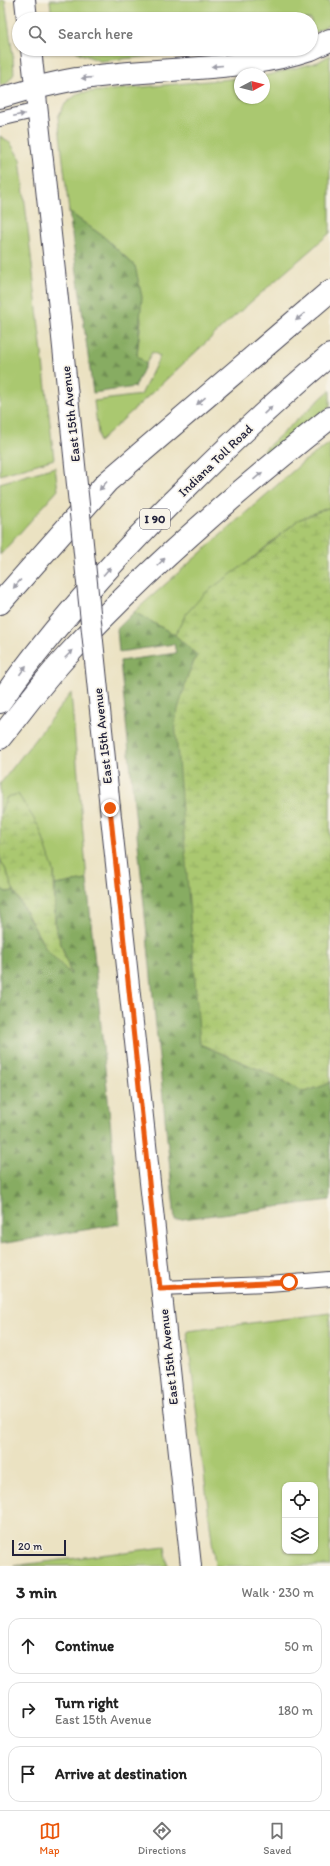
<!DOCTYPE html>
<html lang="en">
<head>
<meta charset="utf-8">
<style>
	body { margin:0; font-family:Itim,sans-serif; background:#f6f6f6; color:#222 }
	.controls { position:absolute; right:12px; bottom:12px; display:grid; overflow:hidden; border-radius:8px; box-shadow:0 1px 3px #0004 }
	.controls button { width:36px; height:36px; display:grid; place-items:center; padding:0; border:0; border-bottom:1px solid #e0e0e0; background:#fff; color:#222; font:20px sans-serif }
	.compass { position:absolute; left:234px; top:68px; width:36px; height:36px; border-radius:50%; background:#fff; box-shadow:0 1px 3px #0004; rotate:83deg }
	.scale { position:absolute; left:12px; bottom:10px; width:54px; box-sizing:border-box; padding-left:4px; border:2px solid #22223b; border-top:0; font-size:11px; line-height:14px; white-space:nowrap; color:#22223b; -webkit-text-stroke:3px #f7f3e8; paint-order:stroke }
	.stop { position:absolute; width:12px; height:12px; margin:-9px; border:3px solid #ea580c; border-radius:50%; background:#fff }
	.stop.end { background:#ea580c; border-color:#fff; box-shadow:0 1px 4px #0008 }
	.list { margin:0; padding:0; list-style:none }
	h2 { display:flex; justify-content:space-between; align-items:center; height:52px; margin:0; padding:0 16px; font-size:17px }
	h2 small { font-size:13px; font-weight:400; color:#767676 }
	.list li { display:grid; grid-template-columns:26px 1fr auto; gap:12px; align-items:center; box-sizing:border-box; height:56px; margin:0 8px 8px; padding:0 8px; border:1px solid #e0e0e0; border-radius:12px }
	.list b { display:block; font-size:15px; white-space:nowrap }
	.list p { margin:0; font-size:13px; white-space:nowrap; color:#767676 }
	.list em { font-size:13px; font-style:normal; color:#767676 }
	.icon { flex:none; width:22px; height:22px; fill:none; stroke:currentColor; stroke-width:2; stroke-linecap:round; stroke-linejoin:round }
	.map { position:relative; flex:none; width:330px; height:1566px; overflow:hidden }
	.search { position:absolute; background:#fff; box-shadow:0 1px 3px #0004; left:12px; right:12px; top:12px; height:44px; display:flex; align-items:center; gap:10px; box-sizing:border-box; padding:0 14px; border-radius:22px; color:#767676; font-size:15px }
	.sheet { height:244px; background:#fff }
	nav { display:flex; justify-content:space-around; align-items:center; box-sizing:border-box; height:56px; border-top:1px solid #e0e0e0; background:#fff; font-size:11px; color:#767676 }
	nav a { display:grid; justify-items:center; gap:2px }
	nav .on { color:#ea580c }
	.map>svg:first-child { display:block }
	.grass { fill:#aac870; stroke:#667556; fill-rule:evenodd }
	.forest { fill:url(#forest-firs); stroke:#54674e }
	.wetland { fill:url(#wetland-marsh); stroke:#667556 }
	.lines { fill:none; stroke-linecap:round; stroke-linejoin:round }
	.street-casing { stroke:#403f4f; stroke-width:16 }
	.secondary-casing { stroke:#403f4f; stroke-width:22 }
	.highway-casing { stroke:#403f4f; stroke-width:24 }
	.street { stroke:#fff; stroke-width:14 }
	.secondary { stroke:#fff; stroke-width:20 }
	.highway { stroke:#fff; stroke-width:22 }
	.secondary-bridge-casing { stroke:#403f4f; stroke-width:22; stroke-linecap:butt }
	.secondary-bridge { stroke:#fff; stroke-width:20 }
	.oneway { fill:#9c9ca7 }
	.route { stroke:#ea580c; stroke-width:5 }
	.labels { text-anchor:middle; stroke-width:3.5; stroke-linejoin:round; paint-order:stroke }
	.shield { fill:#f7f3e8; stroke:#62616f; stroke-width:1 }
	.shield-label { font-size:12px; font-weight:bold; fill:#22223b }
	.street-label { font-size:13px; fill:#22223b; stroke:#f7f3e8 }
</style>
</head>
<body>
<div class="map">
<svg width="330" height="1566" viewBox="0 0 330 1566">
	<defs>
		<pattern id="forest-firs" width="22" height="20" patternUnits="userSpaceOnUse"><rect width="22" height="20" fill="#87ac62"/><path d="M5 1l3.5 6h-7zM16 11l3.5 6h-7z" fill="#6e8c52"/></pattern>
		<pattern id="wetland-marsh" width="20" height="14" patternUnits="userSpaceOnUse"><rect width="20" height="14" fill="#aac870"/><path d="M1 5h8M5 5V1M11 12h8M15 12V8" fill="none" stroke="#92ac62"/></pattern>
	</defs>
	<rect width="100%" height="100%" fill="#f7f3e8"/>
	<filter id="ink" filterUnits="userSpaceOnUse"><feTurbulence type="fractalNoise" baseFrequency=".025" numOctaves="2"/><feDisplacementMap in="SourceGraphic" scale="8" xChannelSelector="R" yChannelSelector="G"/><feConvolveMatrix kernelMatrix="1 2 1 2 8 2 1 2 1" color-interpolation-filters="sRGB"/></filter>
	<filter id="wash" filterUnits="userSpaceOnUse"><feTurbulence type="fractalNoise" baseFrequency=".012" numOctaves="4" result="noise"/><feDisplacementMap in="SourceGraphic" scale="16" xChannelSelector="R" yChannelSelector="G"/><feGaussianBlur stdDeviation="0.9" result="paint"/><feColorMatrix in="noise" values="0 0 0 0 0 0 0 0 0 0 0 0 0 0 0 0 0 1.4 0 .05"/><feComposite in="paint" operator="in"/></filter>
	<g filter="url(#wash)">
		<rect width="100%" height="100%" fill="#ebe2c2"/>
		<g class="grass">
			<path d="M0,0h5l8,56 1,18 -8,10 -6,1z"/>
			<path d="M50,0h280v24l-19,11v-16h-259z"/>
			<path d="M74,49h154l-128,12 -21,-8z"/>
			<path d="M330,55v178l-102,89 -129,120 -5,-41 47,-6 19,-39 -8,-4 -6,12 -9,-9 4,-34 -6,-55 -31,-29 -35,-25 -11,-95 7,-13 14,-11 161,-15v20h24v-22l54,-14z"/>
			<path d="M0,136l10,6 10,17 34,300 -54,16z"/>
			<path d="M330,390v16l-63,48 -3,-4z"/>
			<path d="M330,443v64l-32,13 -112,94 -11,21 -41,-23 169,-150z"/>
			<path d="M55,467l3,23 -58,65v-72z"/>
			<path d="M71,693l16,187 -32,5 -1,-14 -47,-74 -7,17v-30z"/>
			<path d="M0,859l7,13 7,19 -8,1 -6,-4z"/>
			<path d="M330,1313v253h-115l-28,-235zM285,1485h30v66h-30z"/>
			<path d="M165,1547l3,19h-155z"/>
		</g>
		<g class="forest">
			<path d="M69,212l35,25 31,29 7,31 -5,58 9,9 -11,23 -42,6z"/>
			<path d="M134,612l41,23 22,20 -9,20 12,369 72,31 32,17 24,-8 2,-3v119l-155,20 -55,-559 56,-8 -2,-9 -55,8 -2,-23z"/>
			<path d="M87,880l33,344 -120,20v-356l6,4 8,-1 32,58 25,25 -16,-48v-41z"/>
		</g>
		<g class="wetland">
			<path d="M330,507v574l-2,3 -24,8 -32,-17 -72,-31 -25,-324 13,-45 9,-20 -22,-20 11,-21 19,-21 50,-36 43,-37z"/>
			<path d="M18,794l21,33 15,44 1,55 16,49 -25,-26 -35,-64 -4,-13 -7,-13v-45l7,-17z"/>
		</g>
	</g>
	<g filter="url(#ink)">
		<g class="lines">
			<defs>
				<g id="street">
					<path d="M0,119l38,-9"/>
					<path d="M160,1288l109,-4 61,-5"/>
				</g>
				<g id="secondary">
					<path d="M25,0l2,19"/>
					<path d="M31,49l29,269"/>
					<path d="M0,98l35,-10"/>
					<path d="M110,808l81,758"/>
				</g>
				<g id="highway">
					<path d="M311,49l19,-9"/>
					<path d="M35,88c14,-3 28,-7 42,-9 77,-13 158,-5 233,-30"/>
					<path d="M0,603l107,-121 223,-191"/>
					<path d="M0,702c55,-79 121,-150 189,-217 45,-45 92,-89 141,-130"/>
					<path d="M0,738c21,-26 42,-55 65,-80 81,-88 171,-166 265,-240"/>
				</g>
			</defs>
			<use href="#street" class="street-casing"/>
			<use href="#secondary" class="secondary-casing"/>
			<use href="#highway" class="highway-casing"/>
			<use href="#street" class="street"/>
			<use href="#secondary" class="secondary"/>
			<use href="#highway" class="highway"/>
			<defs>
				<path id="secondary-bridge" d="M60,318l50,490"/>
			</defs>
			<use href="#secondary-bridge" class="secondary-bridge-casing"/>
			<use href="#secondary-bridge" class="secondary-bridge"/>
		</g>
		<defs><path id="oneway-solid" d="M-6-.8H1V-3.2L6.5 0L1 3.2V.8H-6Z"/></defs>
		<g class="oneway">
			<use href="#oneway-solid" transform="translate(217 66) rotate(175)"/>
			<use href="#oneway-solid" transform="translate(87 78) rotate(175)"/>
			<use href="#oneway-solid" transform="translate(19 115) rotate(-12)"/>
			<use href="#oneway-solid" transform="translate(300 317) rotate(140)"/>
			<use href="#oneway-solid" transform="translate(201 401) rotate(140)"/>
			<use href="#oneway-solid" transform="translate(268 410) rotate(-43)"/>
			<use href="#oneway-solid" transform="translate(258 476) rotate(-41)"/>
			<use href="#oneway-solid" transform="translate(103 486) rotate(132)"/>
			<use href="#oneway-solid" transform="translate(161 562) rotate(-45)"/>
			<use href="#oneway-solid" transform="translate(107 571) rotate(-49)"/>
			<use href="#oneway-solid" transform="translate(17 584) rotate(131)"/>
			<use href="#oneway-solid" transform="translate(69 654) rotate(-45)"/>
			<use href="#oneway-solid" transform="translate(23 670) rotate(-54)"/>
		</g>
	</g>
	<g class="lines" filter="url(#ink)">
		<path class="route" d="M110,808l50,480 129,-6"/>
	</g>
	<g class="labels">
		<rect class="shield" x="140" y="509" width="30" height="20" rx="3"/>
		<g class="shield-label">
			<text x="155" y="523">I 90</text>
		</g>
		<g class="street-label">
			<text transform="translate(70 414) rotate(-96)" y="5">East 15th Avenue</text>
			<text transform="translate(215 460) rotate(-44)" y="5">Indiana Toll Road</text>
			<text transform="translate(102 736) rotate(-96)" y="5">East 15th Avenue</text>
			<text transform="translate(168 1357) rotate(-96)" y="5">East 15th Avenue</text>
		</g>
	</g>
</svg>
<div class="controls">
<button><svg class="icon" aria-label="locate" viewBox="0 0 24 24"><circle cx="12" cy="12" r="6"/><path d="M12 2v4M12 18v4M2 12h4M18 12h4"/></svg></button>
<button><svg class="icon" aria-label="layers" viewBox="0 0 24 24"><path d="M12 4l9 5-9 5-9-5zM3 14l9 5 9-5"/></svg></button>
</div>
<svg class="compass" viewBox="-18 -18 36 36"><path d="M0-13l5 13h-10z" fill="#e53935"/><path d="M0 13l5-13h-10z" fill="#767676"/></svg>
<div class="scale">20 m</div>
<div class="stop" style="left:289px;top:1282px"></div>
<div class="stop end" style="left:110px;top:808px"></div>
<div class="search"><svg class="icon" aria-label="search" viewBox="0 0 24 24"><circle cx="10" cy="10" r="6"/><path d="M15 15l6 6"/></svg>Search here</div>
</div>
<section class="sheet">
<h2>3 min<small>Walk · 230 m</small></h2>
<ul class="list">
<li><svg class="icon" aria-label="ahead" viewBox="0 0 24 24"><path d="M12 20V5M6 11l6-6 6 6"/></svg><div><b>Continue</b></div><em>50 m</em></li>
<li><svg class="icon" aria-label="right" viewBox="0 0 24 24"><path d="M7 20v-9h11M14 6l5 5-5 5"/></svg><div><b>Turn right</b><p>East 15th Avenue</p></div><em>180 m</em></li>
<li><svg class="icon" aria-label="arrive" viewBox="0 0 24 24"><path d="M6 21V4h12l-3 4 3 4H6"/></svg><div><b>Arrive at destination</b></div></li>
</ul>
</section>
<nav>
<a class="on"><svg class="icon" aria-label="map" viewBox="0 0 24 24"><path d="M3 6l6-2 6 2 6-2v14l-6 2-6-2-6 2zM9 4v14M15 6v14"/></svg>Map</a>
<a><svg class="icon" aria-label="directions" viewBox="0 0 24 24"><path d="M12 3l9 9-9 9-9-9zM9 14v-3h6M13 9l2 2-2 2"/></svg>Directions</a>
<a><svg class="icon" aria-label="saved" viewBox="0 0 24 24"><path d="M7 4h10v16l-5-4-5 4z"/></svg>Saved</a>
</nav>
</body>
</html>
